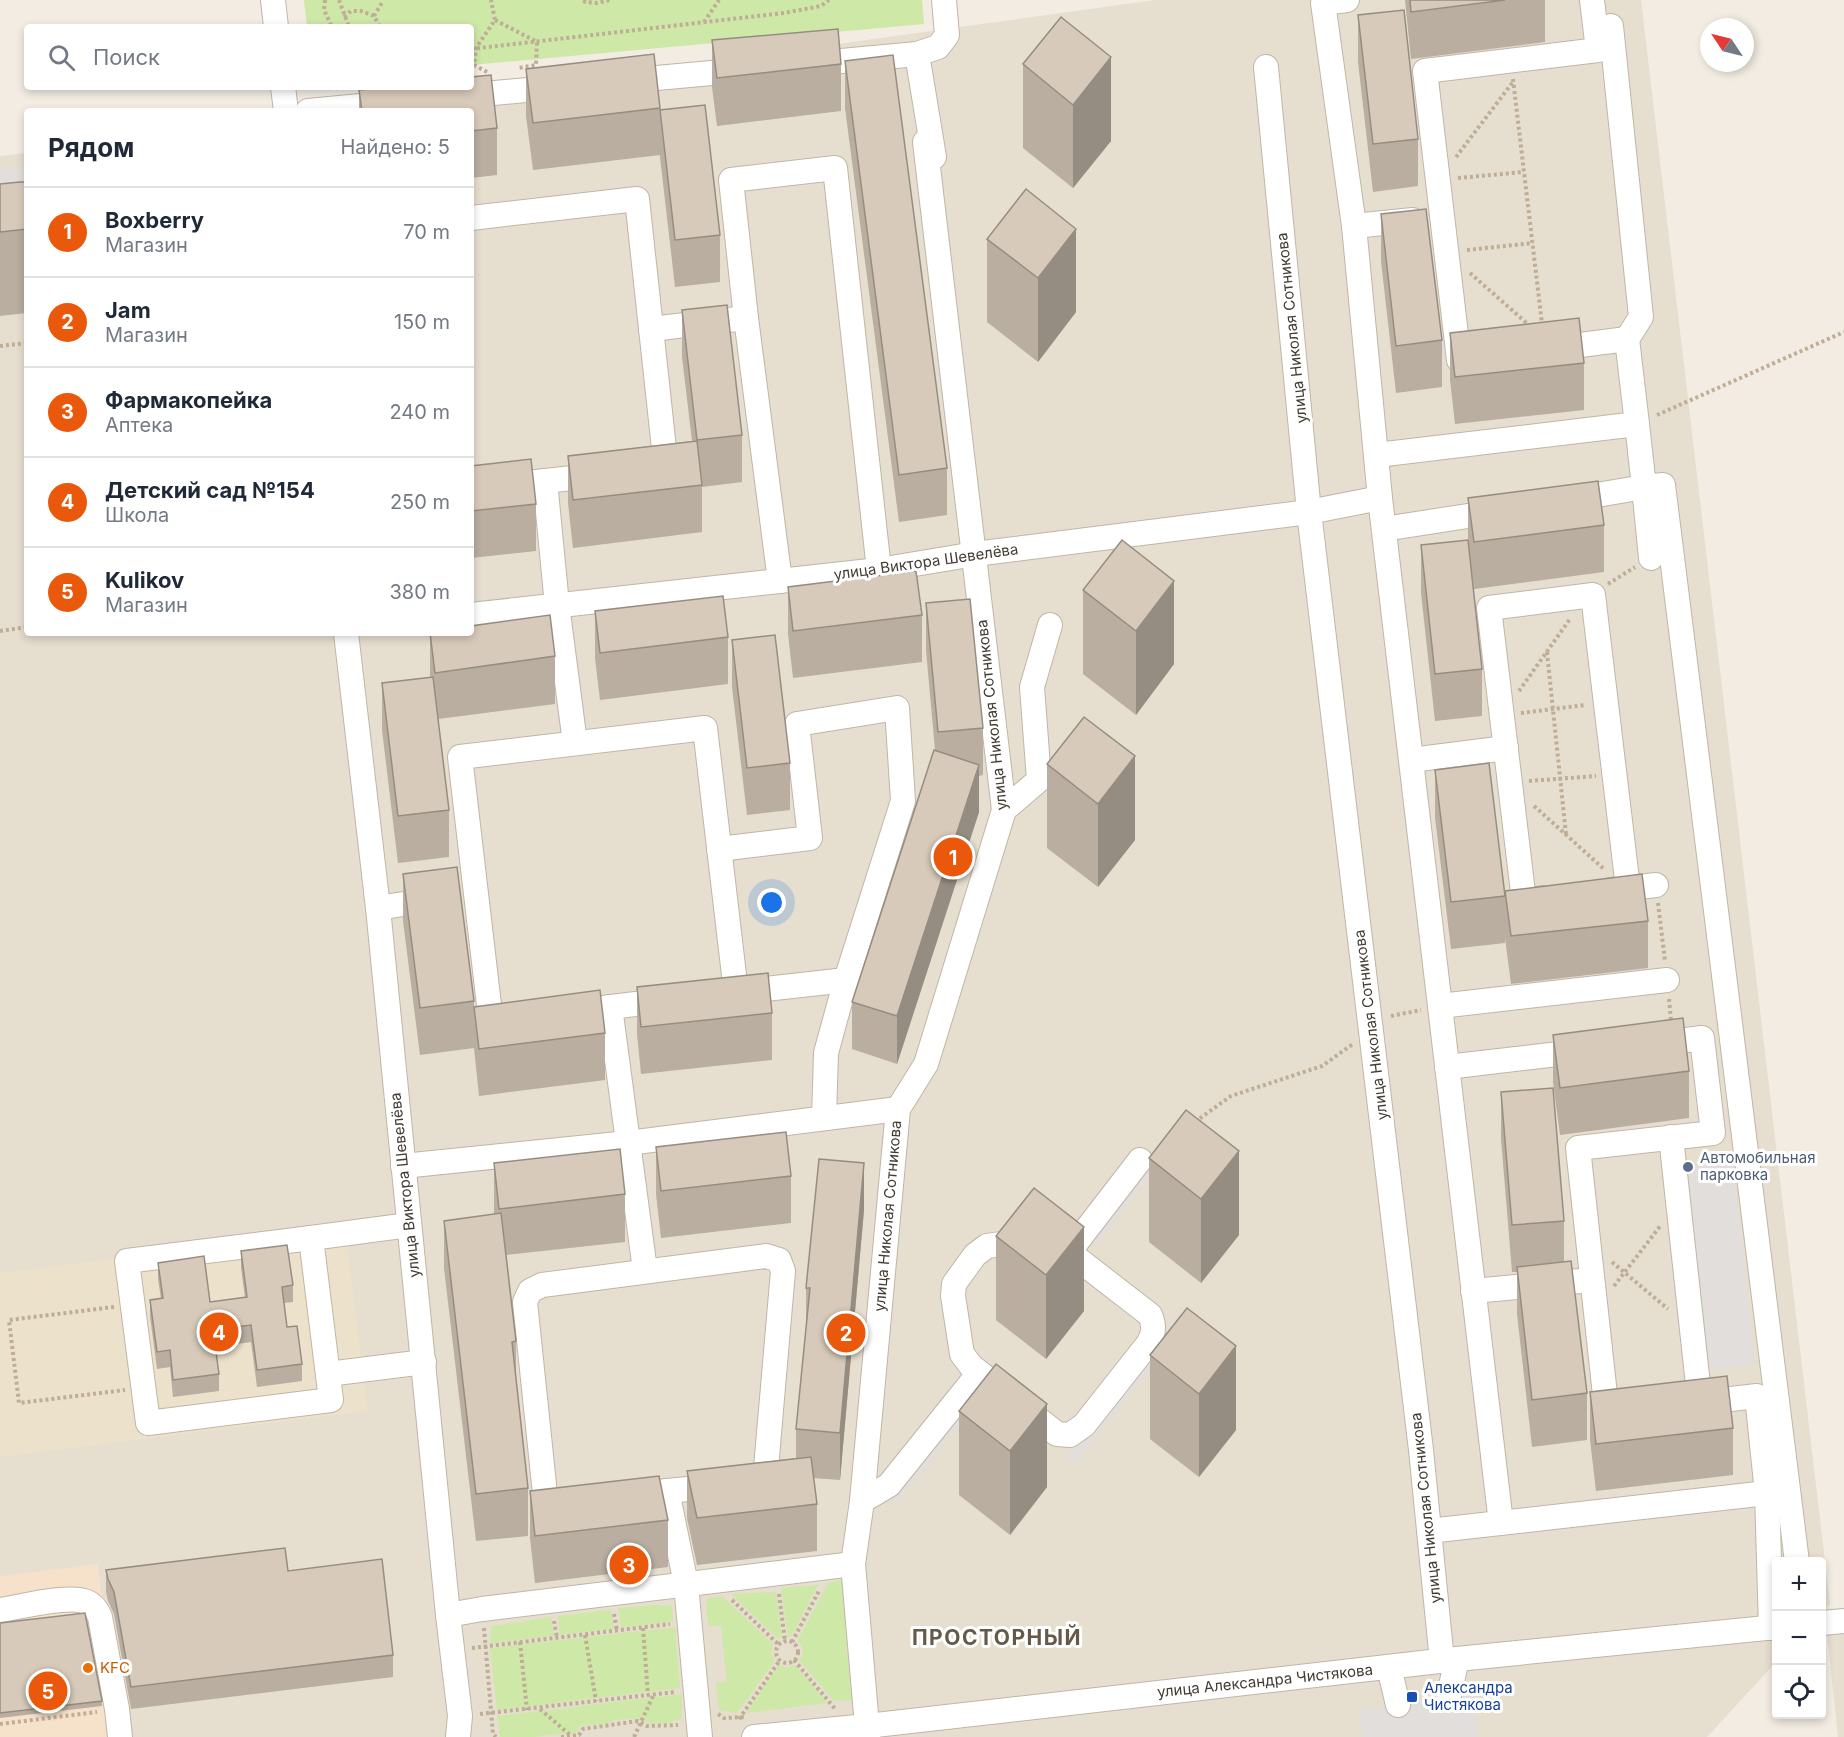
<!DOCTYPE html>
<html lang="ru">
<head>
<meta charset="utf-8">
<style>
	body { margin:0; font-family:Inter,sans-serif; background:#f6f6f7; color:#1f2937 }
	.controls { position:absolute; right:18px; bottom:18px; display:grid; overflow:hidden; border-radius:6px; box-shadow:0 3px 9px #0003 }
	.controls button { width:54px; height:54px; display:grid; place-items:center; padding:0; border:0; border-bottom:2px solid #e0e1e3; background:#fff; color:#1f2937; font:30px sans-serif }
	.compass { position:absolute; left:1700px; top:18px; width:54px; height:54px; border-radius:50%; background:#fff; box-shadow:0 3px 9px #0003; rotate:305deg }
	.you { position:absolute; left:772px; top:903px; width:21px; height:21px; margin:-15px; border:4px solid #fff; border-radius:50%; background:#1a73e8; box-shadow:0 0 0 9px #1a73e833 }
	.badge { display:grid; place-items:center; width:39px; height:39px; border-radius:50%; background:#ea580c; color:#fff; font-size:20px; font-weight:700 }
	.pin { position:absolute; translate:-50% -50%; border:3px solid #fff; box-shadow:0 2px 6px #0006 }
	.list { margin:0; padding:0; list-style:none }
	h2 { display:flex; justify-content:space-between; align-items:center; height:78px; margin:0; padding:0 24px; font-size:26px }
	h2 small { font-size:20px; font-weight:400; color:#747a83 }
	.list li { display:grid; grid-template-columns:39px 1fr auto; gap:18px; align-items:center; box-sizing:border-box; height:90px; padding:0 24px; border-top:2px solid #e0e1e3 }
	.list b { display:block; font-size:22px; white-space:nowrap }
	.list p { margin:0; font-size:20px; white-space:nowrap; color:#747a83 }
	.list em { font-size:20px; font-style:normal; color:#747a83 }
	.icon { flex:none; width:33px; height:33px; fill:none; stroke:currentColor; stroke-width:2; stroke-linecap:round; stroke-linejoin:round }
	.map { position:relative; flex:none; width:1844px; height:1737px; overflow:hidden }
	.search { position:absolute; background:#fff; box-shadow:0 3px 9px #0003; left:24px; top:24px; width:450px; height:66px; display:flex; align-items:center; gap:15px; box-sizing:border-box; padding:0 21px; border-radius:6px; color:#747a83; font-size:22px }
	.panel { position:absolute; background:#fff; box-shadow:0 3px 9px #0003; left:24px; top:108px; width:450px; height:528px; border-radius:6px }
	.map>svg:first-child { display:block }
	.residential { fill:#e6decf }
	.commercial { fill:#f6e1cb }
	.education { fill:#ece1ca }
	.green { fill:#cee8a8 }
	.parking { fill:#e1dedb }
	.lines { fill:none; stroke-linecap:round; stroke-linejoin:round }
	.minor-casing { stroke:#c0b6a7; stroke-width:26 }
	.path { stroke:#bfae95; stroke-width:4; stroke-dasharray:3 3; stroke-linecap:butt }
	.minor { stroke:#fff; stroke-width:24 }
	.wall { fill:#b9aea0 }
	.shaded-wall { fill:#968d82 }
	.building { fill:#d7caba; stroke:#968d82; stroke-width:1.5 }
	.service-dot { fill:#5c6f8a; stroke:#fff; stroke-width:2 }
	.food-dot { fill:#e8710a; stroke:#fff; stroke-width:2 }
	.transit-dot { fill:#1a4fb4; stroke:#fff; stroke-width:2 }
	.labels { text-anchor:middle; stroke-width:6; stroke-linejoin:round; paint-order:stroke }
	.street-label { font-size:15px; fill:#433c32; stroke:#fff }
	.service-label { font-size:15px; fill:#4e5e75; stroke:#fff; text-anchor:start }
	.food-label { font-size:15px; fill:#c56008; stroke:#fff; text-anchor:start }
	.transit-label { font-size:15px; fill:#164399; stroke:#fff; text-anchor:start }
	.district-label { font-size:21px; font-weight:bold; letter-spacing:1.5px; fill:#665949; stroke:#fff }
</style>
</head>
<body>
<div class="map">
<svg width="1844" height="1737" viewBox="0 0 1844 1737">
	<rect width="100%" height="100%" fill="#f2ece2"/>
	<g class="residential">
		<path d="M1155,0h486l189,1604 -8,9v-51h-46v100l-69,75h-1707v-1581l27,-3v480h444v-522h-115z"/>
		<path d="M1844,1632v105h-6l-11,-103z"/>
	</g>
	<path class="commercial" d="M98,1564l20,173h-118v-161z"/>
	<path class="education" d="M345,1229l23,182 -368,46v-184z"/>
	<g class="green">
		<path d="M304,0h618l2,24 -453,41v-38h-164z"/>
		<path d="M852,1577l1,59 -7,12 8,52 -20,1 -35,-41c6,-7 5,-13 -2,-19l31,-58z"/>
		<path d="M818,1585l-27,52h-3l-7,-49z"/>
		<path d="M776,1592l6,45 -4,2 -47,-45z"/>
		<path d="M710,1597h13l50,47 -2,10 4,7 -38,52 -18,-3 -3,-27 11,-1 -6,-56h-13l-2,-25z"/>
		<path d="M659,1605l13,1 1,15 -52,7 -3,-20z"/>
		<path d="M611,1610l3,19 -54,6 -2,-19z"/>
		<path d="M551,1617l3,19 -64,7 1,-17z"/>
		<path d="M675,1627l5,61 -183,22 -7,-62z"/>
		<path d="M779,1665l7,3 9,-3 32,38 -81,10z"/>
		<path d="M682,1694v24l-17,6 -18,-1 -3,-5 -30,2 -4,3 -31,3 -1,6 -44,5h-34l-3,-21z"/>
	</g>
	<g class="parking">
		<path d="M27,167v16l-27,3v-17z"/>
		<path d="M1733,1161l22,203 -48,6 -19,-203z"/>
		<path d="M1143,1166l9,8 -56,72 -10,-7z"/>
		<path d="M1173,1320l9,7 -107,137 -10,-7z"/>
		<path d="M974,1386l10,8 -86,108 -10,-7z"/>
		<path d="M1473,1695l5,42h-116l-3,-27z"/>
	</g>
	<g class="lines">
		<defs>
			<g id="minor">
				<path d="M273,0l3,27"/>
				<path d="M1347,0l-24,3 31,223 26,272 121,1025"/>
				<path d="M1611,26l30,291 -14,22"/>
				<path d="M917,54l17,103"/>
				<path d="M809,64l108,-10 21,-7 9,-12 -3,-35"/>
				<path d="M1266,67l43,445 112,938 21,211"/>
				<path d="M624,81l120,-11"/>
				<path d="M283,87l3,24"/>
				<path d="M462,96l97,-9"/>
				<path d="M308,111l84,-8"/>
				<path d="M471,218l166,-19 29,268 -8,1"/>
				<path d="M1354,226l59,-6"/>
				<path d="M746,318l34,263"/>
				<path d="M651,329l95,-11 -15,-138 104,-12 44,402"/>
				<path d="M1464,359l-5,1 -34,-289 173,-21 -6,-50"/>
				<path d="M1637,424l7,63 19,-2 134,1077"/>
				<path d="M1377,455l260,-31 -10,-85 -78,10"/>
				<path d="M545,481l12,124 18,138"/>
				<path d="M471,489l129,-14"/>
				<path d="M1567,500l77,-13 7,71"/>
				<path d="M1384,529l116,-18"/>
				<path d="M471,615l408,-45 96,-16 334,-42 71,-14"/>
				<path d="M346,633l32,275 70,707 12,101 -2,21"/>
				<path d="M1411,760l95,-12"/>
				<path d="M1004,810l35,-30 -7,-93 18,-62"/>
				<path d="M719,849l91,-11 -13,-114 100,-16 6,93 -57,179 -20,73 -2,65"/>
				<path d="M1611,890l45,-5"/>
				<path d="M1543,898l-19,3 -35,-293 104,-13 35,293"/>
				<path d="M378,908l57,-9"/>
				<path d="M738,992l108,-12"/>
				<path d="M1440,1006l227,-26"/>
				<path d="M610,1007l35,263"/>
				<path d="M571,1012l97,-12"/>
				<path d="M507,1020l-16,2 -31,-265 245,-29 31,264"/>
				<path d="M1447,1067l137,-16"/>
				<path d="M1671,1137l29,266"/>
				<path d="M403,1166l225,-23 270,-34"/>
				<path d="M311,1238l20,162 -183,23 -21,-162z"/>
				<path d="M311,1238l98,-13"/>
				<path d="M1036,1239l15,1 10,6 89,69c5,11 4,19 -2,29l-64,81 -14,10 -13,-1 -86,-68 -9,-12 -9,-58 1,-12 21,-29 12,-9z"/>
				<path d="M1069,1252l71,-92"/>
				<path d="M766,1256l13,4 4,11 -17,197 -6,11 -9,4 -84,8 -104,14 -10,-2 -8,-9 -20,-192 5,-11 12,-6z"/>
				<path d="M1473,1291l119,-11"/>
				<path d="M328,1374l96,-12"/>
				<path d="M1617,1412l-10,1 -29,-265 135,-15 -11,-95 -47,6"/>
				<path d="M667,1491l19,93 14,153"/>
				<path d="M1767,1493l4,135"/>
				<path d="M862,1501l27,-16 90,-112"/>
				<path d="M1429,1531l338,-38 -10,-97 -61,7"/>
				<path d="M0,1610c20,-3 66,-15 84,-9 8,2 13,9 16,16l17,92 3,28"/>
				<path d="M448,1615l34,-6 371,-45"/>
				<path d="M1822,1623l22,-2"/>
				<path d="M1389,1667l9,38"/>
				<path d="M1448,1699l9,-40"/>
				<path d="M754,1737l113,-11 590,-67 319,-32"/>
				<path d="M868,1737l-15,-173 9,-63 36,-392 28,-45 78,-254 -79,-668"/>
			</g>
		</defs>
		<use href="#minor" class="minor-casing"/>
		<g class="path">
			<path d="M325,0l-1,10 8,17"/>
			<path d="M339,0l10,27"/>
			<path d="M584,0l1,2 12,1 13,-3"/>
			<path d="M374,16l9,-15"/>
			<path d="M344,17l7,-6h10l13,5 6,11"/>
			<path d="M495,20l42,22 -1,23 -18,3"/>
			<path d="M704,22l15,-22"/>
			<path d="M471,49l313,-36 37,-7 8,-6"/>
			<path d="M487,72l-13,-7 2,-17 19,-28 -4,-20"/>
			<path d="M1513,79l29,245"/>
			<path d="M1456,157l57,-75"/>
			<path d="M1458,178l66,-6"/>
			<path d="M1467,250l66,-7"/>
			<path d="M1470,273l60,53"/>
			<path d="M0,346l27,-3"/>
			<path d="M1657,415l187,-83"/>
			<path d="M1608,584l27,-17"/>
			<path d="M0,631l27,-4"/>
			<path d="M1547,652l19,183"/>
			<path d="M1519,691l51,-72"/>
			<path d="M1521,713l64,-8"/>
			<path d="M1529,781l67,-5"/>
			<path d="M1534,806l70,63"/>
			<path d="M1658,903l7,58"/>
			<path d="M1669,999l2,22"/>
			<path d="M1391,1016l30,-6"/>
			<path d="M1195,1122l36,-26 91,-30 31,-22"/>
			<path d="M1612,1262l56,47"/>
			<path d="M1614,1286l47,-61"/>
			<path d="M114,1307l-105,13 10,83 106,-13"/>
			<path d="M779,1594l6,47"/>
			<path d="M732,1600l47,45"/>
			<path d="M614,1614l3,17"/>
			<path d="M554,1621l3,17"/>
			<path d="M484,1628l9,106 3,3"/>
			<path d="M643,1628l5,67"/>
			<path d="M585,1635l11,66"/>
			<circle cx="787" cy="1652" r="11"/>
			<path d="M520,1642l7,68"/>
			<path d="M792,1642l28,-53"/>
			<path d="M472,1648l198,-24"/>
			<path d="M794,1660l42,50"/>
			<path d="M540,1709l30,26"/>
			<path d="M480,1714l195,-22"/>
			<path d="M718,1714l6,4 21,-1"/>
			<path d="M739,1719l41,-59"/>
			<path d="M0,1724l97,-12"/>
			<path d="M561,1737l18,-2 4,-6 55,-8 9,5 31,-1"/>
			<path d="M634,1737l20,-43"/>
		</g>
		<use href="#minor" class="minor"/>
	</g>
	<g class="wall">
		<path d="M1405,0h140v42l-134,17z"/>
		<path d="M1358,15l60,124v47l-45,6 -15,-130z"/>
		<path d="M712,40l129,24v47l-124,15 -5,-39z"/>
		<path d="M1111,57v84l-38,47 -50,-40v-84z"/>
		<path d="M845,61l102,407v47l-48,7 -54,-414z"/>
		<path d="M526,69l134,39v47l-127,15 -7,-54z"/>
		<path d="M491,75l6,53v47l-26,3v-67h-112v-21l26,-3h86v-10z"/>
		<path d="M660,110l60,125v47l-45,5 -15,-130z"/>
		<path d="M27,182v131l-27,3v-132z"/>
		<path d="M1381,214l61,126v47l-46,6 -15,-132z"/>
		<path d="M1076,229v83l-38,50 -51,-40v-83z"/>
		<path d="M682,310l60,125v47l-40,5v45l-129,16 -5,-45v-47l124,-15 -10,-84z"/>
		<path d="M1450,333l134,30v47l-129,14 -5,-44z"/>
		<path d="M471,466l65,38v47l-65,7z"/>
		<path d="M1468,498l136,27v47l-130,17 -6,-44z"/>
		<path d="M1122,540l52,124 -38,51 -53,-41v-84z"/>
		<path d="M1421,545l61,124v47l-47,5 -14,-128z"/>
		<path d="M788,587l134,28v47l-129,16 -5,-44z"/>
		<path d="M926,603l57,125v47l-4,1v36l-82,252 -45,-15v-47l83,-252 -9,-100z"/>
		<path d="M595,611l133,26v47l-128,16 -5,-42z"/>
		<path d="M430,633l125,23v48l-117,15 11,91v47l-51,6 -16,-133v-47l48,-6z"/>
		<path d="M732,640l58,123v47l-43,5 -15,-128z"/>
		<path d="M1084,717l51,123 -37,47 -51,-39v-84z"/>
		<path d="M1435,770l70,126v47l-54,6 -16,-132z"/>
		<path d="M403,874l71,127v6l131,26v47l-126,16 -5,-48 -54,7 -17,-134z"/>
		<path d="M1505,891l143,30v47l-137,16 -6,-46z"/>
		<path d="M637,987l135,26v47l-131,14 -4,-40z"/>
		<path d="M1553,1035l136,36v47l-129,17 -7,-53z"/>
		<path d="M1501,1092l63,129v41l23,131v47l-55,7 -15,-133v-42h-5l-11,-133z"/>
		<path d="M656,1147l135,29v47l-130,15 -5,-44z"/>
		<path d="M1239,1151v84l-38,48 -52,-41v-84z"/>
		<path d="M494,1163l131,31v48l-119,13 10,86v36l12,111v48l-52,5 -32,-273v-47l50,-7z"/>
		<path d="M1034,1188l50,123 -38,48 -50,-39v-84z"/>
		<path d="M864,1210l-24,270 -27,-2 4,26v47l-120,14 -10,-47v-47l109,-13v-29l10,-102v-39z"/>
		<path d="M241,1251l52,34v17l-9,1 3,24 15,37v17l-45,6 -6,-45 -36,5 4,27v17l-46,6 -3,-30 -13,2 -7,-52v-17l11,-1 -3,-20v-16l52,39 35,-4 -4,-30z"/>
		<path d="M1187,1308l49,122 -37,47 -49,-38v-84z"/>
		<path d="M996,1364l51,123 -37,48 -51,-40v-84z"/>
		<path d="M1590,1392l143,36v47l-137,16 -6,-51z"/>
		<path d="M530,1491l138,29v47l-133,16 -5,-45z"/>
		<path d="M106,1570l182,1 105,84v22l-262,32 -17,-95 -6,-13 -2,-9z"/>
		<path d="M0,1623l102,78v5l-102,12z"/>
	</g>
	<g class="shaded-wall">
		<path d="M1111,57v84l-38,47v-83z"/>
		<path d="M1076,229v83l-38,50v-84z"/>
		<path d="M1174,581v83l-38,51v-84z"/>
		<path d="M1135,756v84l-37,47v-83z"/>
		<path d="M979,765v47l-82,252v-48z"/>
		<path d="M1239,1151v84l-38,48v-84z"/>
		<path d="M864,1163v47l-24,270v-47z"/>
		<path d="M1084,1227v84l-38,48v-84z"/>
		<path d="M1236,1346v84l-37,47v-83z"/>
		<path d="M1047,1404v83l-37,48v-84z"/>
	</g>
	<g class="building">
		<path d="M1410,0h95l-94,12z"/>
		<path d="M1404,10l14,129 -45,5 -15,-129z"/>
		<path d="M1061,17l50,40 -38,48 -50,-41z"/>
		<path d="M838,29l3,35 -124,14 -5,-38z"/>
		<path d="M654,54l6,54 -127,15 -7,-54z"/>
		<path d="M893,55l54,413 -48,7 -54,-414z"/>
		<path d="M491,75l6,53 -26,3v-20h-109l-3,-21 26,-3h86v-10z"/>
		<path d="M705,105l15,130 -45,5 -15,-130z"/>
		<path d="M20,182h7v47l-27,3v-48z"/>
		<path d="M1026,189l50,40 -38,49 -51,-39z"/>
		<path d="M1426,209l16,131 -46,6 -15,-132z"/>
		<path d="M727,305l15,130 -45,5 -15,-130z"/>
		<path d="M1579,318l5,45 -129,14 -5,-44z"/>
		<path d="M697,441l5,44 -129,15 -5,-44z"/>
		<path d="M531,459l5,45 -65,7v-45z"/>
		<path d="M1598,481l6,44 -130,17 -6,-44z"/>
		<path d="M1122,540l52,41 -38,50 -53,-41z"/>
		<path d="M1468,540l14,129 -47,5 -14,-129z"/>
		<path d="M916,571l6,44 -129,16 -5,-44z"/>
		<path d="M723,596l5,41 -128,16 -5,-42z"/>
		<path d="M970,599l13,129 -45,4 -12,-129z"/>
		<path d="M550,615l5,41 -120,17 -5,-40h41v-7z"/>
		<path d="M775,635l15,128 -43,5 -15,-128z"/>
		<path d="M433,677l16,133 -51,6 -16,-133z"/>
		<path d="M1084,717l51,39 -37,48 -51,-40z"/>
		<path d="M934,750l45,15 -82,251 -45,-14z"/>
		<path d="M1489,763l16,133 -54,6 -16,-132z"/>
		<path d="M457,867l17,134 -54,7 -17,-134z"/>
		<path d="M1642,874l6,47 -137,15 -6,-45z"/>
		<path d="M768,973l4,40 -131,14 -4,-40z"/>
		<path d="M600,990l5,43 -126,16 -5,-42z"/>
		<path d="M1683,1018l6,53 -129,17 -7,-53z"/>
		<path d="M1553,1088l11,133 -52,4 -11,-133z"/>
		<path d="M1186,1110l53,41 -38,48 -52,-41z"/>
		<path d="M786,1132l5,44 -130,15 -5,-44z"/>
		<path d="M620,1149l5,45 -126,15 -5,-46z"/>
		<path d="M819,1159l45,4 -24,270 -44,-4 14,-141h-4z"/>
		<path d="M1034,1188l50,39 -38,48 -50,-39z"/>
		<path d="M501,1213l15,128 -4,1 16,146 -52,6 -32,-273z"/>
		<path d="M287,1245l6,40 -11,2 5,40 10,-1 5,38 -45,6 -6,-45 -38,5 6,44 -46,6 -3,-30 -13,2 -7,-52 13,-2 -5,-35 46,-7 6,46 37,-5 -6,-46z"/>
		<path d="M1571,1261l16,132 -55,7 -15,-133z"/>
		<path d="M1187,1308l49,38 -37,48 -49,-39z"/>
		<path d="M996,1364l51,40 -37,47 -51,-40z"/>
		<path d="M1727,1376l6,52 -137,16 -6,-52z"/>
		<path d="M811,1457l6,47 -120,14 -10,-47z"/>
		<path d="M659,1476l9,44 -133,16 -5,-45z"/>
		<path d="M285,1548l3,23 94,-12 11,96 -262,32 -17,-95 -6,-13 -2,-9z"/>
		<path d="M85,1613l17,88 -102,12v-90z"/>
	</g>
	<circle class="service-dot" cx="1688" cy="1167" r="6"/>
	<circle class="food-dot" cx="88" cy="1668" r="6"/>
	<rect class="transit-dot" x="1406" y="1691" width="12" height="12" rx="3"/>
	<g class="labels">
		<g class="street-label">
			<text transform="translate(1292 328) rotate(-96)" y="5">улица Николая Сотникова</text>
			<text transform="translate(926 562) rotate(-8)" y="5">улица Виктора Шевелёва</text>
			<text transform="translate(992 715) rotate(-96)" y="5">улица Николая Сотникова</text>
			<text transform="translate(1371 1025) rotate(-97)" y="5">улица Николая Сотникова</text>
			<text transform="translate(405 1185) rotate(-96)" y="5">улица Виктора Шевелёва</text>
			<text transform="translate(888 1216) rotate(-85)" y="5">улица Николая Сотникова</text>
			<text transform="translate(1426 1508) rotate(-96)" y="5">улица Николая Сотникова</text>
			<text transform="translate(1265 1681) rotate(-6)" y="5">улица Александра Чистякова</text>
		</g>
		<g class="service-label">
			<text x="1700" y="1163">Автомобильная<tspan x="1700" dy="17">парковка</tspan></text>
		</g>
		<g class="food-label">
			<text x="100" y="1673">KFC</text>
		</g>
		<g class="transit-label">
			<text x="1424" y="1693">Александра<tspan x="1424" dy="17">Чистякова</tspan></text>
		</g>
		<g class="district-label">
			<text x="997" y="1645">ПРОСТОРНЫЙ</text>
		</g>
	</g>
</svg>
<div class="controls">
<button>+</button>
<button>−</button>
<button><svg class="icon" aria-label="locate" viewBox="0 0 24 24"><circle cx="12" cy="12" r="6"/><path d="M12 2v4M12 18v4M2 12h4M18 12h4"/></svg></button>
</div>
<svg class="compass" viewBox="-18 -18 36 36"><path d="M0-13l5 13h-10z" fill="#e53935"/><path d="M0 13l5-13h-10z" fill="#747a83"/></svg>
<div class="you"></div>
<div class="pin badge" style="left:953px;top:857px">1</div>
<div class="pin badge" style="left:846px;top:1333px">2</div>
<div class="pin badge" style="left:629px;top:1565px">3</div>
<div class="pin badge" style="left:219px;top:1332px">4</div>
<div class="pin badge" style="left:48px;top:1691px">5</div>
<div class="search"><svg class="icon" aria-label="search" viewBox="0 0 24 24"><circle cx="10" cy="10" r="6"/><path d="M15 15l6 6"/></svg>Поиск</div>
<section class="panel">
<h2>Рядом<small>Найдено: 5</small></h2>
<ul class="list">
<li><span class="badge">1</span><div><b>Boxberry</b><p>Магазин</p></div><em>70 m</em></li>
<li><span class="badge">2</span><div><b>Jam</b><p>Магазин</p></div><em>150 m</em></li>
<li><span class="badge">3</span><div><b>Фармакопейка</b><p>Аптека</p></div><em>240 m</em></li>
<li><span class="badge">4</span><div><b>Детский сад №154</b><p>Школа</p></div><em>250 m</em></li>
<li><span class="badge">5</span><div><b>Kulikov</b><p>Магазин</p></div><em>380 m</em></li>
</ul>
</section>
</div>
</body>
</html>
